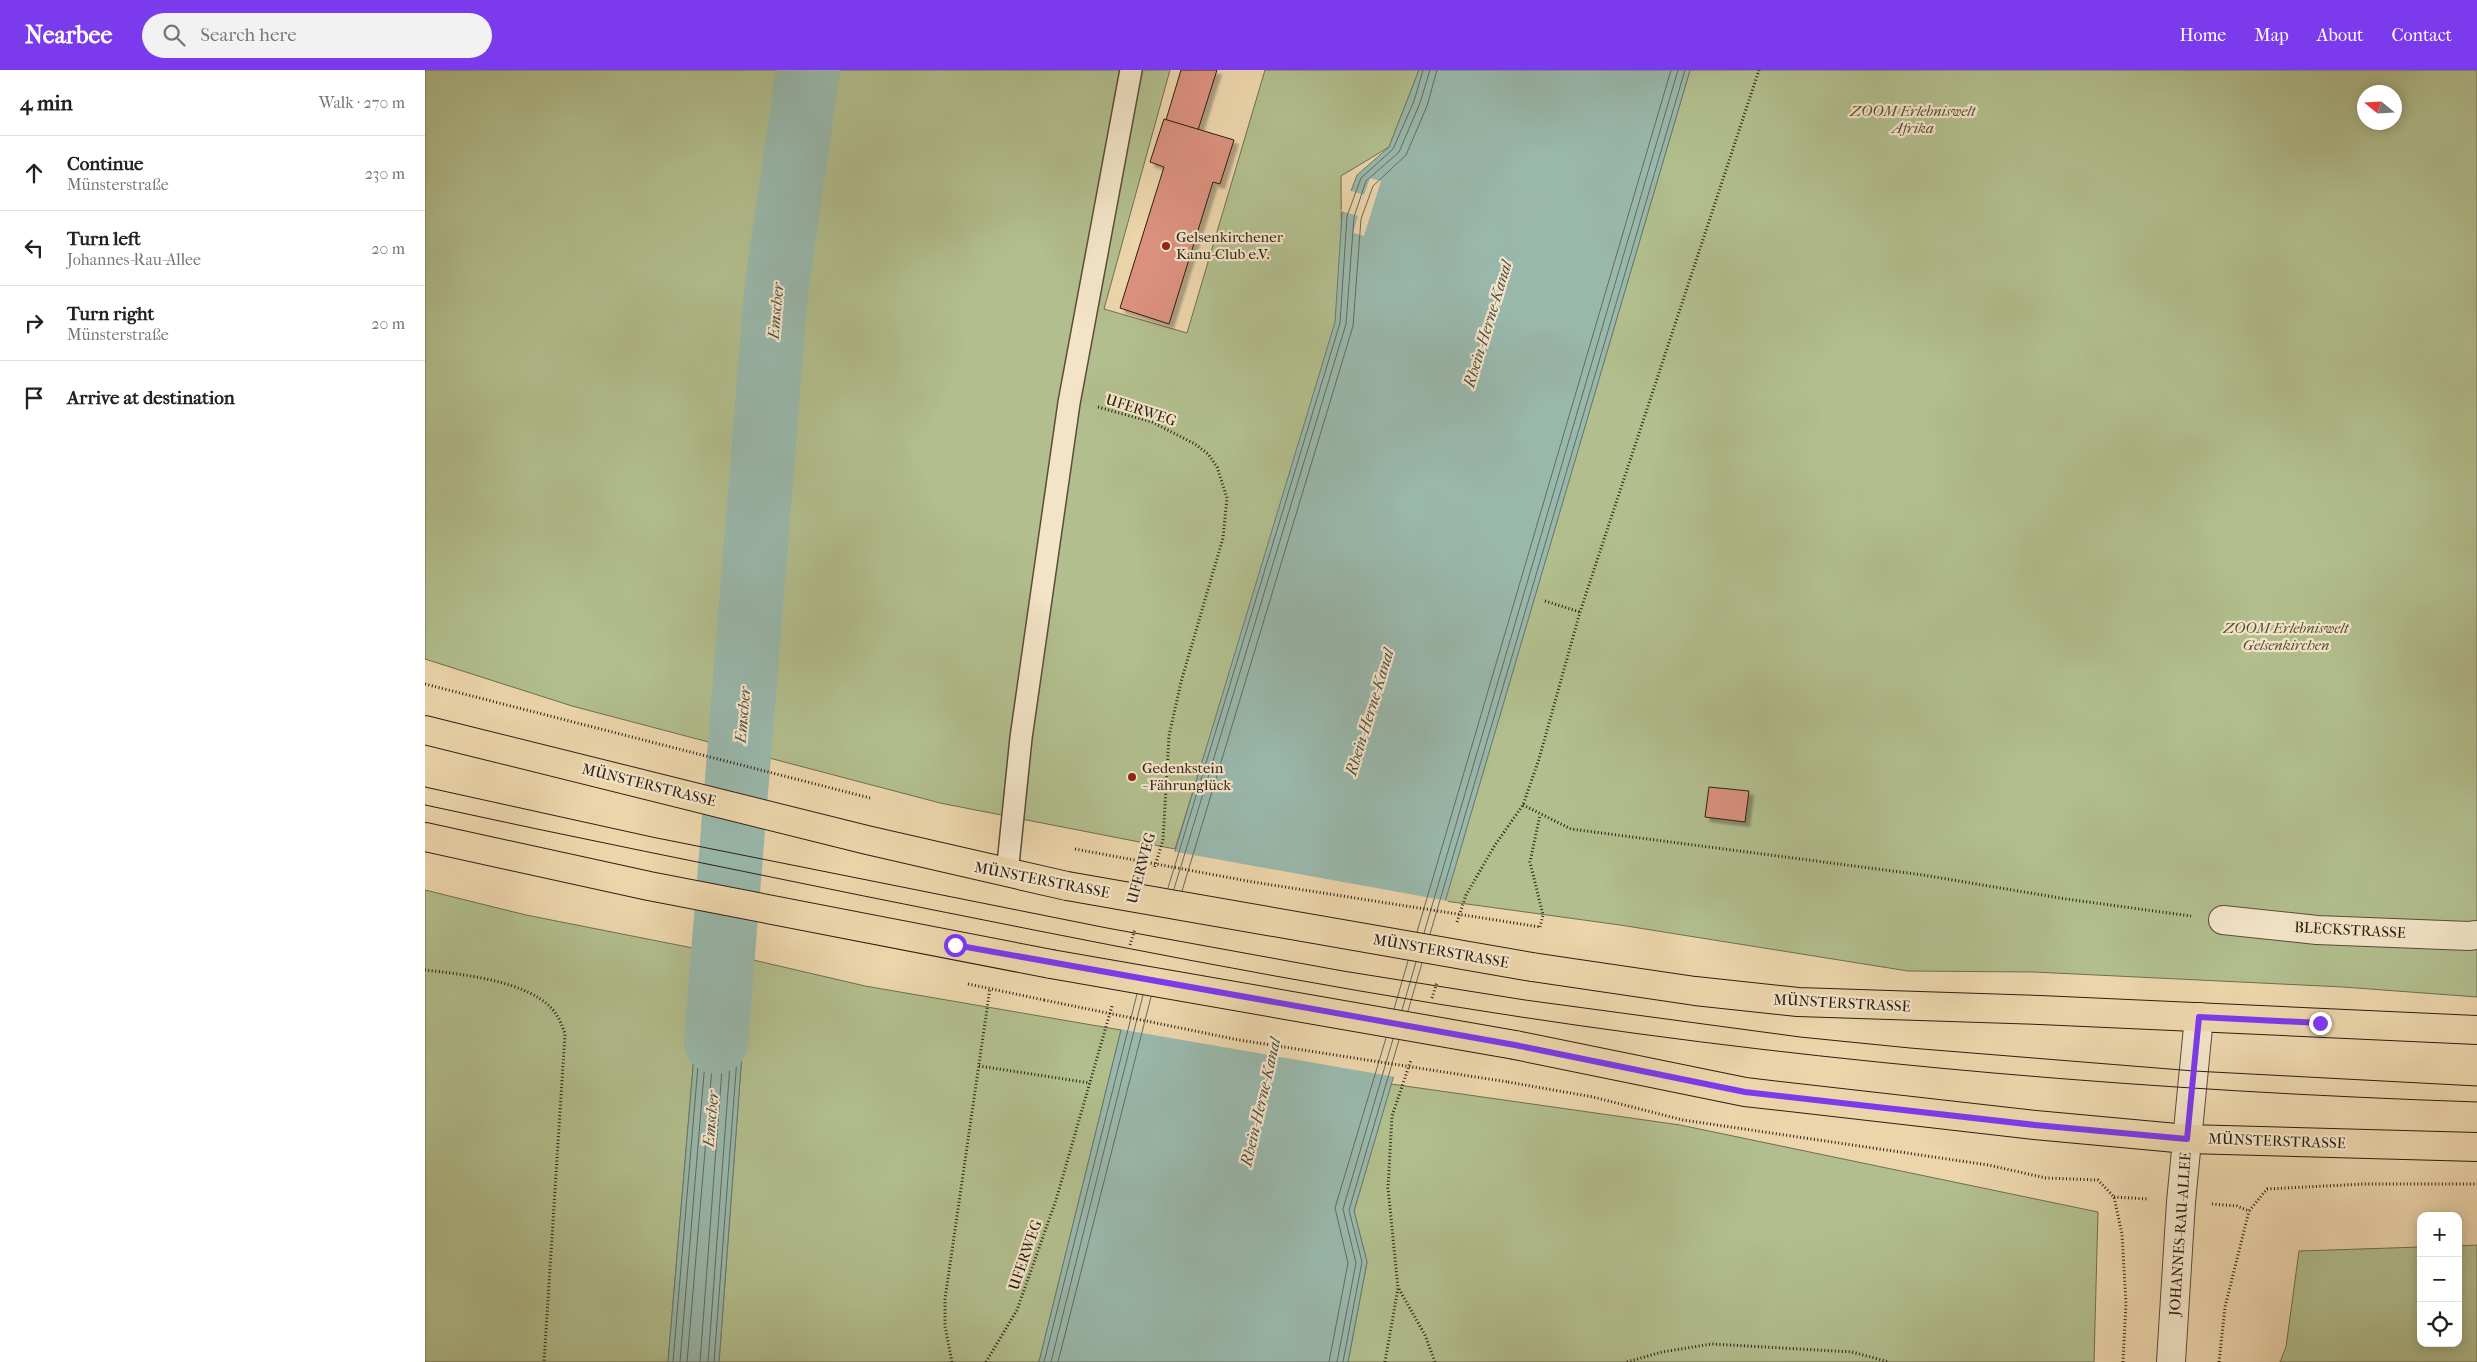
<!DOCTYPE html>
<html lang="en">
<head>
<meta charset="utf-8">
<style>
	body { margin:0; font-family:"IM FELL French Canon",serif; background:#f2f2f2; color:#222 }
	.controls { position:absolute; right:15px; bottom:15px; display:grid; overflow:hidden; border-radius:10px; box-shadow:0 2px 12px #0003 }
	.controls button { width:45px; height:45px; display:grid; place-items:center; padding:0; border:0; border-bottom:1px solid #e0e0e0; background:#fff; color:#222; font:25px sans-serif }
	.compass { position:absolute; left:1932px; top:15px; width:45px; height:45px; border-radius:50%; background:#fff; box-shadow:0 2px 12px #0003; rotate:288deg }
	.stop { position:absolute; width:15px; height:15px; margin:-11px; border:4px solid #7c3aed; border-radius:50%; background:#fff }
	.stop.end { background:#7c3aed; border-color:#fff; box-shadow:0 1px 5px #0008 }
	.list { margin:0; padding:0; list-style:none }
	h2 { display:flex; justify-content:space-between; align-items:center; height:65px; margin:0; padding:0 20px; font-size:21px }
	h2 small { font-size:16px; font-weight:400; color:#767676 }
	.list li { display:grid; grid-template-columns:32px 1fr auto; gap:15px; align-items:center; box-sizing:border-box; height:75px; padding:0 20px; border-top:1px solid #e0e0e0 }
	.list b { display:block; font-size:19px; white-space:nowrap }
	.list p { margin:0; font-size:16px; white-space:nowrap; color:#767676 }
	.list em { font-size:16px; font-style:normal; color:#767676 }
	.icon { flex:none; width:28px; height:28px; fill:none; stroke:currentColor; stroke-width:2; stroke-linecap:round; stroke-linejoin:round }
	.map { position:relative; flex:none; width:2052px; height:1292px; overflow:hidden }
	header { display:flex; align-items:center; gap:30px; box-sizing:border-box; height:70px; padding:0 25px; background:#7c3aed; color:#fff }
	header strong { font-size:24px }
	nav { display:flex; gap:28px; margin-inline-start:auto; font-size:18px }
	.search { width:350px; height:45px; background:#f2f2f2; display:flex; align-items:center; gap:12px; box-sizing:border-box; padding:0 18px; border-radius:28px; color:#767676; font-size:19px }
	main { display:flex }
	aside { flex:1; background:#fff }
	.map>svg:first-child { display:block }
	.green { fill:#b2be8d; stroke:#6e6e50; fill-rule:evenodd }
	.water { fill:#99b8ac; stroke:#6d7a6f }
	.pier { fill:#ecd5ab }
	.lines { fill:none; stroke-linecap:round; stroke-linejoin:round }
	.shore { stroke:#626b60; stroke-width:1 }
	.river { stroke:#99b8ac; stroke-width:64 }
	.building { fill:#db917e; stroke:#2b1e13; filter:url(#shadow) }
	.lane-casing { stroke:#5b4c39; stroke-width:24 }
	.street-casing { stroke:#5b4c39; stroke-width:30 }
	.primary-casing { stroke:#2b1e13; stroke-width:30 }
	.path { stroke:#2b1e13; stroke-width:3; stroke-dasharray:1 2.5; stroke-linecap:butt }
	.lane { stroke:#f3e4c8; stroke-width:21 }
	.street { stroke:#f3e4c8; stroke-width:28 }
	.primary { stroke:#ecd5ab; stroke-width:28 }
	.tram { stroke:#2b1e13; stroke-width:1 }
	.primary-bridge-casing { stroke:#2b1e13; stroke-width:30; stroke-linecap:butt }
	.path-bridge { stroke:#2b1e13; stroke-width:3; stroke-dasharray:1 2.5; stroke-linecap:butt }
	.primary-bridge { stroke:#ecd5ab; stroke-width:28 }
	.route { stroke:#7c3aed; stroke-width:6 }
	.poi-dot { fill:#8f2418; stroke:#f3e4c8; stroke-width:2 }
	.labels { text-anchor:middle; stroke-width:4.5; stroke-linejoin:round; paint-order:stroke }
	.park-label { font-size:15px; font-style:italic; fill:#544e38; stroke:#f3e4c8 }
	.poi-label { font-size:15px; fill:#2b1e13; stroke:#f3e4c8; text-anchor:start }
	.street-label { font-size:15px; fill:#2b1e13; stroke:#f3e4c8 }
	.water-label { font-size:16px; font-style:italic; fill:#4c4c41; stroke:#f3e4c8 }
</style>
</head>
<body>
<header>
<strong>Nearbee</strong>
<div class="search"><svg class="icon" aria-label="search" viewBox="0 0 24 24"><circle cx="10" cy="10" r="6"/><path d="M15 15l6 6"/></svg>Search here</div>
<nav><a>Home</a><a>Map</a><a>About</a><a>Contact</a></nav>
</header>
<main>
<aside>
<h2>4 min<small>Walk · 270 m</small></h2>
<ul class="list">
<li><svg class="icon" aria-label="ahead" viewBox="0 0 24 24"><path d="M12 20V5M6 11l6-6 6 6"/></svg><div><b>Continue</b><p>Münsterstraße</p></div><em>230 m</em></li>
<li><svg class="icon" aria-label="left" viewBox="0 0 24 24"><path d="M17 20v-9H6M10 6l-5 5 5 5"/></svg><div><b>Turn left</b><p>Johannes-Rau-Allee</p></div><em>20 m</em></li>
<li><svg class="icon" aria-label="right" viewBox="0 0 24 24"><path d="M7 20v-9h11M14 6l5 5-5 5"/></svg><div><b>Turn right</b><p>Münsterstraße</p></div><em>20 m</em></li>
<li><svg class="icon" aria-label="arrive" viewBox="0 0 24 24"><path d="M6 21V4h12l-3 4 3 4H6"/></svg><div><b>Arrive at destination</b></div></li>
</ul>
</aside>
<div class="map">
<svg width="2052" height="1292" viewBox="0 0 2052 1292">
	<defs>
		<filter id="shadow"><feDropShadow dx="4.5" dy="4.5" stdDeviation="1" flood-color="#0004"/></filter>
	</defs>
	<rect width="100%" height="100%" fill="#ecd5ab"/>
	<filter id="stains"><feTurbulence type="fractalNoise" baseFrequency=".004" numOctaves="4"/><feColorMatrix values="0 0 0 0 .2 0 0 0 0 .09 0 0 0 0 .02 0 0 0 .5 -.17"/></filter>
	<radialGradient id="worn" r=".72"><stop offset=".6" stop-color="#630" stop-opacity="0"/><stop offset="1" stop-color="#630" stop-opacity=".3"/></radialGradient>
	<g class="green">
		<path d="M0,0h745l-66,239 83,24 78,-263h154l-30,77 -48,29 1,137 -167,536 -235,-46 -368,-97 -147,-47z"/>
		<path d="M1265,0h787v927l-134,-10 -309,-15 -126,-1 -288,-46 -175,-24zM1940,22h30v30h-30z"/>
		<path d="M0,820l101,25 177,35 -35,412h-243z"/>
		<path d="M324,889l116,27 256,44 -82,332h-320z"/>
		<path d="M966,1014l289,41 418,87 -4,150h-746l19,-100 -13,-51z"/>
		<path d="M2052,1175v117h-197l6,-15 13,-96 122,-4v96h37v-97z"/>
	</g>
	<g class="water">
		<path d="M994,0h271l-336,1141 13,51 -19,100h-309l82,-332 214,-708 7,-107 15,-40 32,-28z"/>
		<path d="M278,880l46,9 -30,403h-51z"/>
	</g>
	<g class="pier">
		<path d="M945,108l11,3 -17,55 -11,-3 5,-17 -17,-5 8,-21 15,5z"/>
		<path d="M746,781l277,50 -52,176 -277,-48z"/>
	</g>
	<g class="lines">
		<g class="shore">
			<path d="M743,818l172,-565 7,-107 14,-38 32,-29 21,-48 9,-31"/>
			<path d="M749,819l172,-565 8,-107 12,-36 33,-29 21,-49 10,-33"/>
			<path d="M757,821l171,-565 8,-107 12,-33 33,-31 21,-49 10,-36"/>
			<path d="M992,862l254,-862"/>
			<path d="M999,863l254,-863"/>
			<path d="M1005,864l255,-864"/>
			<path d="M969,939l14,-48"/>
			<path d="M977,940l14,-48"/>
			<path d="M983,941l14,-48"/>
			<path d="M248,1292l34,-403 3,-2 32,6 2,2 -30,397"/>
			<path d="M255,1292l33,-396 2,-2 20,4 2,2 -29,392"/>
			<path d="M262,1292l33,-387 2,-2 7,3 -29,386"/>
			<path d="M619,1292l93,-368"/>
			<path d="M626,1292l92,-367"/>
			<path d="M633,1292l93,-365"/>
			<path d="M904,1292l19,-99 -13,-55 51,-170"/>
			<path d="M912,1292l19,-99 -13,-54 50,-170"/>
			<path d="M918,1292l19,-100 -13,-52 50,-170"/>
		</g>
		<path class="river" d="M291,972l60,-749 32,-223"/>
	</g>
	<g class="building">
		<path d="M756,0h36l-19,60 -32,-10z"/>
		<path d="M739,49l70,21 -14,44 -7,-2 -44,142 -49,-16 44,-141 -14,-5z"/>
		<path d="M1284,717l40,4 -4,31 -40,-5z"/>
	</g>
	<g class="lines">
		<defs>
			<path id="lane" d="M582,804l14,-136 48,-335 62,-333"/>
			<g id="street">
				<path d="M1798,850l94,10 152,6 8,-1"/>
				<path d="M1746,1292l10,-160 18,-185"/>
			</g>
			<g id="primary">
				<path d="M0,660l442,110 200,46"/>
				<path d="M0,767l224,49 402,78"/>
				<path d="M1107,897l163,24 103,11 242,8 437,20"/>
				<path d="M1090,975l230,47 290,33 152,14 290,8"/>
			</g>
		</defs>
		<use href="#lane" class="lane-casing"/>
		<use href="#street" class="street-casing"/>
		<use href="#primary" class="primary-casing"/>
		<g class="path">
			<path d="M673,337l54,15 43,22 13,10 9,13 10,31 -4,40 -42,144 -12,54 -6,104 -9,29"/>
			<path d="M1120,531l35,11"/>
			<path d="M0,614l445,114"/>
			<path d="M1098,735l48,24 352,46 143,24 125,17"/>
			<path d="M1032,852l9,-27 29,-50 28,-40 16,-46 41,-147 179,-542"/>
			<path d="M1115,857l3,-12 -13,-53 10,-47"/>
			<path d="M705,875l5,-16"/>
			<path d="M0,900c36,4 104,11 128,40 6,7 9,15 12,24l-21,328"/>
			<path d="M543,914l76,16"/>
			<path d="M1007,928l5,-16"/>
			<path d="M554,996l111,17"/>
			<path d="M1083,1012l85,15 90,23 305,45 58,13 52,2 16,17 8,37 4,69 -3,59"/>
			<path d="M1689,1127l34,2"/>
			<path d="M1787,1134l25,2 12,5 18,-22 97,-5h113"/>
			<path d="M974,1219l26,46 10,27"/>
			<path d="M527,1292l-7,-36v-27l45,-311"/>
			<path d="M561,1292l31,-52 39,-110 56,-194"/>
			<path d="M960,1292l13,-74 -10,-100 4,-72 19,-56"/>
			<path d="M1202,1292l35,-10 50,-8 140,8 37,10"/>
			<path d="M1794,1292l6,-55 24,-96"/>
		</g>
		<use href="#lane" class="lane"/>
		<use href="#street" class="street"/>
		<use href="#primary" class="primary"/>
		<g class="tram">
			<path d="M0,717l227,50 455,91 236,43 182,29 275,37 110,11 284,23 283,15"/>
			<path d="M0,735c146,32 293,61 439,91 219,44 437,88 657,121 317,48 636,74 956,85"/>
		</g>
		<defs>
			<g id="primary-bridge">
				<path d="M642,816l465,81"/>
				<path d="M626,894l464,81"/>
			</g>
		</defs>
		<use href="#primary-bridge" class="primary-bridge-casing"/>
		<g class="path-bridge">
			<path d="M650,779l178,33 287,45"/>
			<path d="M619,930l195,40 269,42"/>
		</g>
		<use href="#primary-bridge" class="primary-bridge"/>
	</g>
	<g class="lines">
		<path class="route" d="M530,875l560,100 230,47 290,33 152,14 12,-122 121,6"/>
	</g>
	<g class="poi-dot">
		<circle cx="741" cy="176" r="5"/>
		<circle cx="707" cy="707" r="5"/>
	</g>
	<g class="labels">
		<g class="park-label">
			<text x="1488" y="46">ZOOM Erlebniswelt<tspan x="1488" dy="17">Afrika</tspan></text>
			<text x="1861" y="563">ZOOM Erlebniswelt<tspan x="1861" dy="17">Gelsenkirchen</tspan></text>
		</g>
		<g class="poi-label">
			<text x="751" y="172">Gelsenkirchener<tspan x="751" dy="17">Kanu-Club e.V.</tspan></text>
			<text x="717" y="703">Gedenkstein<tspan x="717" dy="17">- Fährunglück</tspan></text>
		</g>
		<g class="street-label">
			<text transform="translate(716 340) rotate(18)" y="5">UFERWEG</text>
			<text transform="translate(224 715) rotate(14)" y="5">MÜNSTERSTRASSE</text>
			<text transform="translate(716 798) rotate(-75)" y="5">UFERWEG</text>
			<text transform="translate(617 810) rotate(11)" y="5">MÜNSTERSTRASSE</text>
			<text transform="translate(1925 860) rotate(3)" y="5">BLECKSTRASSE</text>
			<text transform="translate(1016 881) rotate(10)" y="5">MÜNSTERSTRASSE</text>
			<text transform="translate(1417 933) rotate(3)" y="5">MÜNSTERSTRASSE</text>
			<text transform="translate(1852 1071) rotate(2)" y="5">MÜNSTERSTRASSE</text>
			<text transform="translate(1755 1164) rotate(-86)" y="5">JOHANNES-RAU-ALLEE</text>
			<text transform="translate(600 1185) rotate(-71)" y="5">UFERWEG</text>
		</g>
		<g class="water-label">
			<text transform="translate(350 241) rotate(-85)" y="6">Emscher</text>
			<text transform="translate(1062 254) rotate(-73)" y="6">Rhein-Herne-Kanal</text>
			<text transform="translate(944 642) rotate(-73)" y="6">Rhein-Herne-Kanal</text>
			<text transform="translate(317 645) rotate(-85)" y="6">Emscher</text>
			<text transform="translate(835 1032) rotate(-77)" y="6">Rhein-Herne-Kanal</text>
			<text transform="translate(285 1049) rotate(-85)" y="6">Emscher</text>
		</g>
	</g>
	<rect width="100%" height="100%" filter="url(#stains)"/>
	<rect width="100%" height="100%" fill="url(#worn)"/>
</svg>
<div class="controls">
<button>+</button>
<button>−</button>
<button><svg class="icon" aria-label="locate" viewBox="0 0 24 24"><circle cx="12" cy="12" r="6"/><path d="M12 2v4M12 18v4M2 12h4M18 12h4"/></svg></button>
</div>
<svg class="compass" viewBox="-18 -18 36 36"><path d="M0-13l5 13h-10z" fill="#e53935"/><path d="M0 13l5-13h-10z" fill="#767676"/></svg>
<div class="stop" style="left:530px;top:875px"></div>
<div class="stop end" style="left:1895px;top:953px"></div>
</div>
</main>
</body>
</html>
